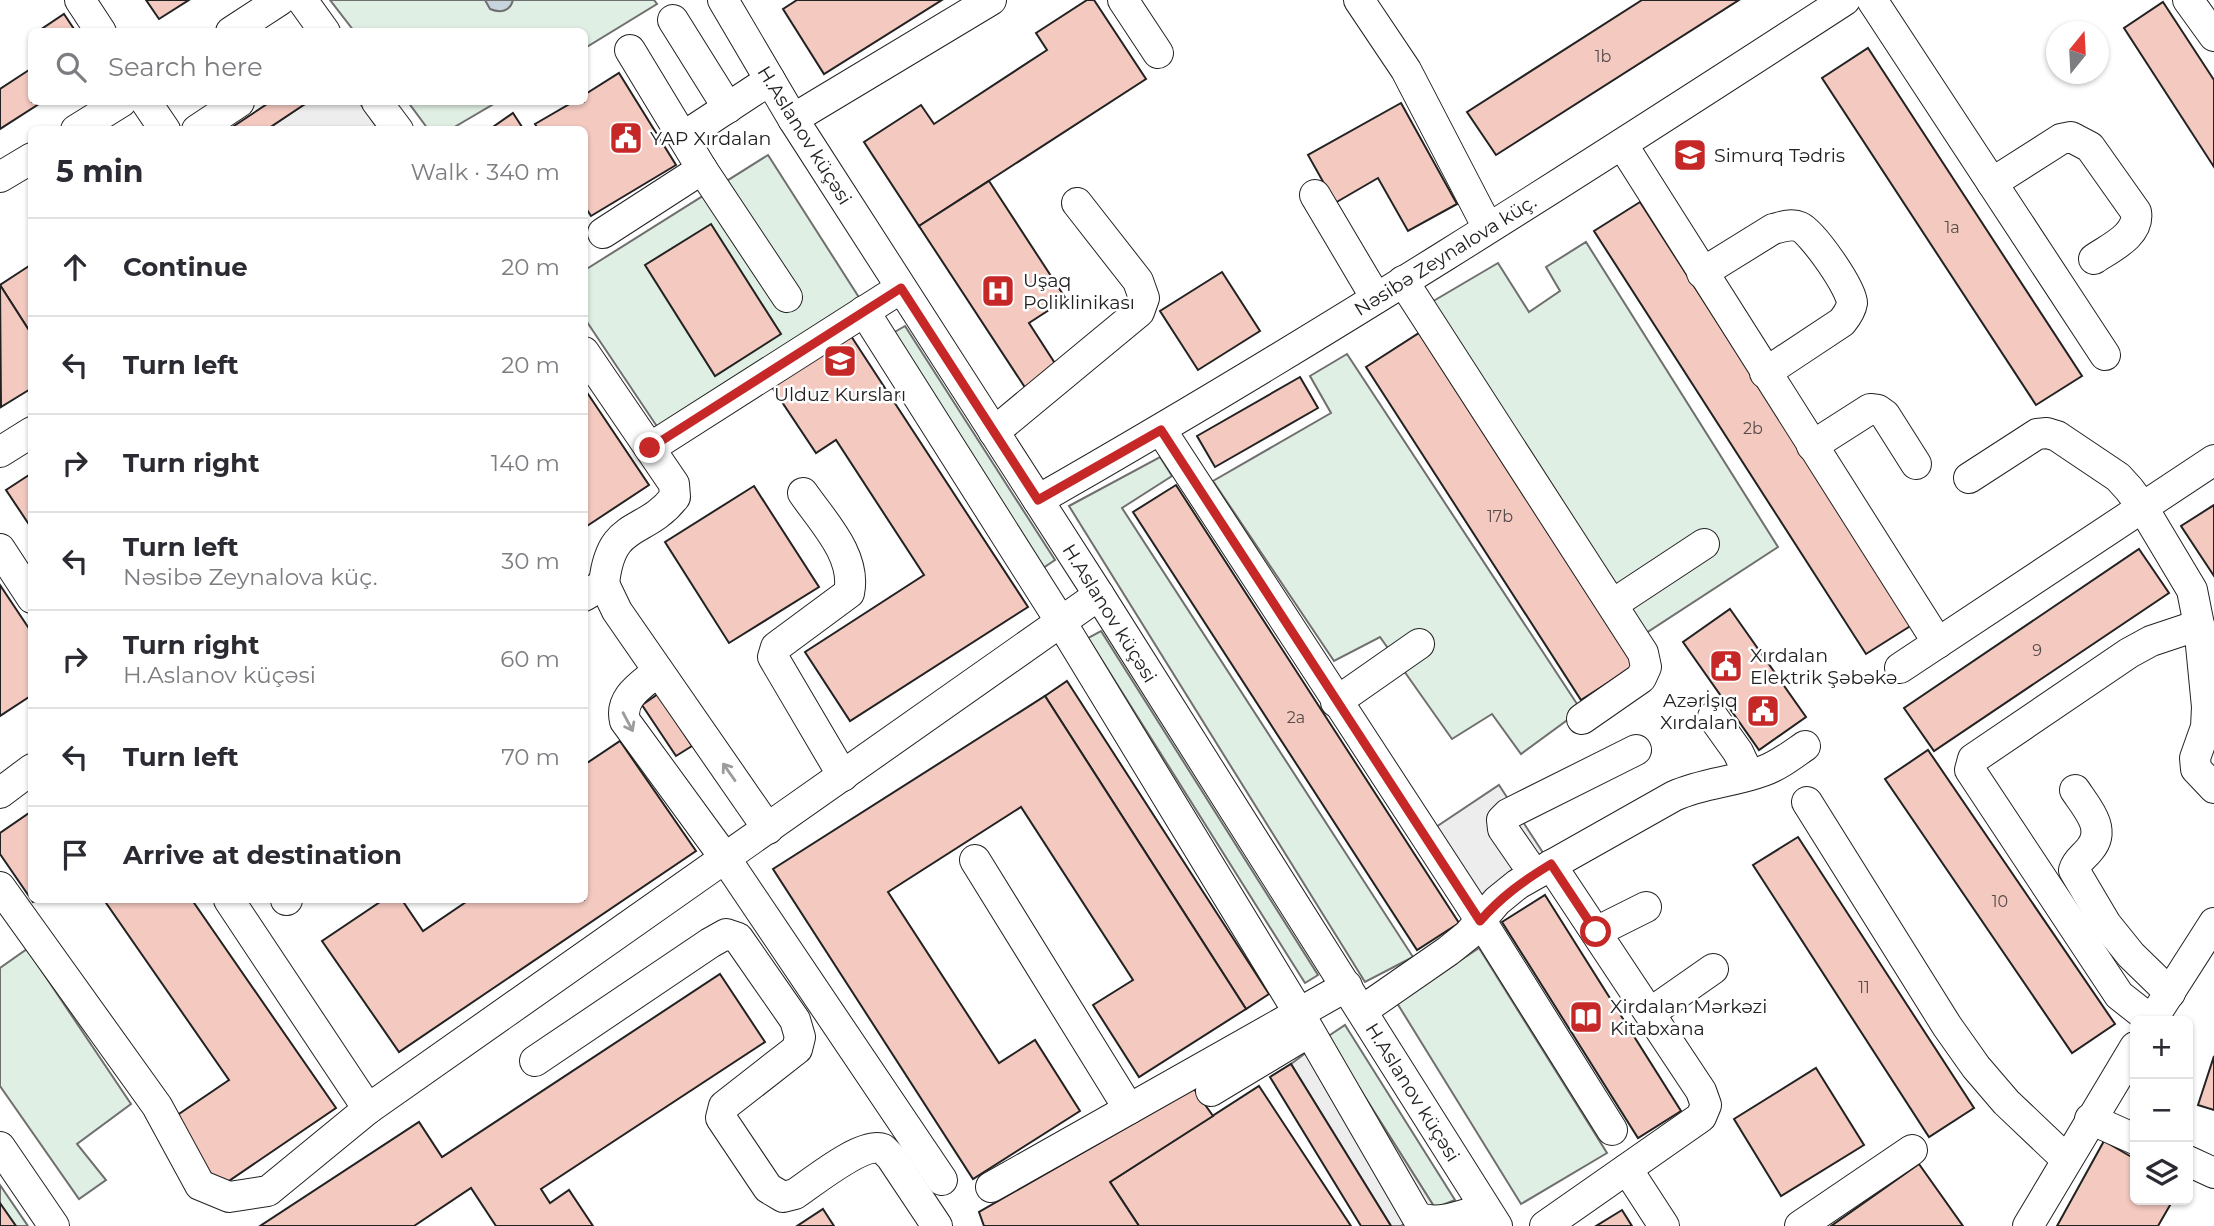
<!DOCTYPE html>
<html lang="en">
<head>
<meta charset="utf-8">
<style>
	body { margin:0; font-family:Montserrat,sans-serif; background:#f7f7f7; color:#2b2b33 }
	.controls { position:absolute; right:21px; bottom:21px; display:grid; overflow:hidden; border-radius:10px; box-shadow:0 2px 5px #0004 }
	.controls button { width:63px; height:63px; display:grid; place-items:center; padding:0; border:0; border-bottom:2px solid #e1e1e2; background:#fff; color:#2b2b33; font:35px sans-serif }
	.compass { position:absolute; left:2046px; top:21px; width:63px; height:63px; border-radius:50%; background:#fff; box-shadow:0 2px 5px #0004; rotate:18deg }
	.stop { position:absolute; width:21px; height:21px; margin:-16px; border:5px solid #c62828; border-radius:50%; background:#fff }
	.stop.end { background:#c62828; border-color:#fff; box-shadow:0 2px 7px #0008 }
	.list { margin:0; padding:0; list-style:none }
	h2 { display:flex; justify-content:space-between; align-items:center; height:91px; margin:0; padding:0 28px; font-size:30px }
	h2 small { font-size:23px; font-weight:400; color:#7c7c81 }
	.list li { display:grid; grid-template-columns:46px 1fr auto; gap:21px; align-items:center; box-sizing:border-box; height:98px; padding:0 28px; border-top:2px solid #e1e1e2 }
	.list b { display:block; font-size:26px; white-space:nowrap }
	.list p { margin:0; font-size:23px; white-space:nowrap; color:#7c7c81 }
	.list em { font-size:23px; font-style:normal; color:#7c7c81 }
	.icon { flex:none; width:38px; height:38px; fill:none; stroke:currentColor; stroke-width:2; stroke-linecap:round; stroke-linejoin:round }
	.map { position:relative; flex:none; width:2214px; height:1226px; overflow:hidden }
	.search { position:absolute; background:#fff; box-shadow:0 2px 5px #0004; left:28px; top:28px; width:560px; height:77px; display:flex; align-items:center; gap:18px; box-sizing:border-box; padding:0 24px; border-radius:10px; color:#7c7c81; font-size:26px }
	.panel { position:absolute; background:#fff; box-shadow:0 2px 5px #0004; left:28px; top:126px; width:560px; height:777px; border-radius:10px }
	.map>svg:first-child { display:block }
	.green { fill:#e0efe3; stroke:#6f6f6f; stroke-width:2 }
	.parking { fill:#ededed; stroke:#6f6f6f; stroke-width:2 }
	.water { fill:#c7d3dd; stroke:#6f6f6f; stroke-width:2 }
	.building { fill:#f3c9c0; stroke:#222; stroke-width:2 }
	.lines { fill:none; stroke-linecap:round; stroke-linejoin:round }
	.minor-casing { stroke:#222; stroke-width:32 }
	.minor { stroke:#fff; stroke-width:30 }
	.oneway { stroke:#9c9c9c }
	.route { stroke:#c62828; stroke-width:9 }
	.labels { text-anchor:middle; stroke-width:5; stroke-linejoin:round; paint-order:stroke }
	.number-label { font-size:16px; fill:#564c4a }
	.street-label { font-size:19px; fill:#222; stroke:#fff }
	.poi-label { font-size:19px; fill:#222; stroke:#fff; text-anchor:start }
</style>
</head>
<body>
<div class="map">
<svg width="2214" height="1226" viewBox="0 0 2214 1226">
	<rect width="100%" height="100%" fill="#fff"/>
	<g class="green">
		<path d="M330,0h324l3,4 -72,44 -1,-16 -230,-1z"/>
		<path d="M408,102h89l-46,27h-23z"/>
		<path d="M768,155l92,144 -202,129 -73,-109v-49z"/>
		<path d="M1586,242l192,305 -132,86 -216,-330 68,-40 31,49 31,-21 -14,-24z"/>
		<path d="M905,326l150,234 -12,8 -150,-235z"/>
		<path d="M1347,354l234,356 -60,44 -29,-40 -40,25 -72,-102 -46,24 -121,-180 118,-68 -21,-37z"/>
		<path d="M1160,457l12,19 -50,32 291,449 -48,25 -296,-476z"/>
		<path d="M1101,631l217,344 -13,8 -217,-345z"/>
		<path d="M1479,948l128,205 -86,51 -124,-201z"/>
		<path d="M27,949l104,155 -54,40 29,36 -27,19 -79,-113v-118z"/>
		<path d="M1345,1025l110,175 -20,8 -108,-171z"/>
		<path d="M0,1185l28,41h-28z"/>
	</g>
	<g class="parking">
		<path d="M308,102h51l19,27 -112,1z"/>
		<path d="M1499,785l52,80 -70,56 -57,-86z"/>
		<path d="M1327,1037l108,171 -34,18h-10l-100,-162z"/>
	</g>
	<path class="water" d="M485,0h28c-3,12 -13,13 -23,9z"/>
	<g class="building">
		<path d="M146,0h43l-30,19z"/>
		<path d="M797,0h145l-118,74 -41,-65z"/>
		<path d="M1087,0h7l52,79 -227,147 -55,-84 57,-37 13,19 113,-74 -11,-17z"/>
		<path d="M1642,0h97l-243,155 -29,-43z"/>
		<path d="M2163,2l51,78v87l-90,-139z"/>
		<path d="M64,14l12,18h-39z"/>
		<path d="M1868,48l214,328 -46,29 -214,-327z"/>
		<path d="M32,68v34h10l-42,27v-40z"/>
		<path d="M619,73l57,92 -85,51 -7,-11v-75h-45l-4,-6 38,-22h11v-7z"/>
		<path d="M270,102h38l-42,28h-38z"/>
		<path d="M1401,103l56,101 -49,27 -30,-53 -43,25 -27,-48z"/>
		<path d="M513,113l11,17h-34v-1z"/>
		<path d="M989,181l77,118 -37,24 29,45 -32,21 -107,-163z"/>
		<path d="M1640,202l272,423 -46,29 -272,-423z"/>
		<path d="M711,224l70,110 -66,42 -70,-111z"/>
		<path d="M32,264v71l-32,-50z"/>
		<path d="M1222,272l38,59 -62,39 -38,-59z"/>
		<path d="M0,285l32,50v53l-31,19z"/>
		<path d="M1419,333l215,333 -53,34 -215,-333z"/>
		<path d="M851,336l177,271 -178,114 -45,-69 119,-77 -88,-135 -20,13 -44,-66z"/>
		<path d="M1300,377l18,31 -103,59 -18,-31z"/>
		<path d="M584,388l65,97 -65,43z"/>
		<path d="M32,473v56l-26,-39z"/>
		<path d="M1176,485l283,438 -42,27 -284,-438z"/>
		<path d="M754,486l65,101 -90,56 -64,-101z"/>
		<path d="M2214,505v71l-33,-50z"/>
		<path d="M2139,549l30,44 -235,158 -30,-43z"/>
		<path d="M0,585l32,48v62l-32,21z"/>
		<path d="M1730,609l76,108 -47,33 -76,-108z"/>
		<path d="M1067,681l202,313 -23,15 -201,-313z"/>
		<path d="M658,694l34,52 -16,10 -34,-51z"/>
		<path d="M1045,696l201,313 -107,68 -46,-72 40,-25 -112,-173 -133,85 111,171 36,-23 45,71 -107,68 -200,-310z"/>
		<path d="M620,741l76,110 -297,201 -77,-111 61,-41h19l21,31 46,-31h115v-135z"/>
		<path d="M1928,750l187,274 -43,29 -187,-274z"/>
		<path d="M32,811v89h5l-4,2 -33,-48v-21z"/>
		<path d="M1798,837l176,271 -45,29 -176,-272z"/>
		<path d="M1545,895l136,216 -43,27 -136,-216z"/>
		<path d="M104,900h88l144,208 -116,79 -47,-69 56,-38z"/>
		<path d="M720,974l45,68 -224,147 9,14 19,-13 24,36h-97l-25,-38 -57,38h-154l159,-104 23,35z"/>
		<path d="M2214,1056v54l-16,-5z"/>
		<path d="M1291,1064l100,162h-30l-91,-149z"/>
		<path d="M1816,1068l48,77 -83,51 -47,-77z"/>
		<path d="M1259,1086l92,140h-212l-29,-44z"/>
		<path d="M1194,1089l19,27 -103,66 29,44h-155l-5,-14z"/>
		<path d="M2104,1141l31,18v41h38l-15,26h-101z"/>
		<path d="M1919,1164l44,62h-132z"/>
		<path d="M0,1203l16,23h-16z"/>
		<path d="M823,1209l11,17h-37z"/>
		<path d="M1622,1210l10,16h-36z"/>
	</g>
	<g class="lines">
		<defs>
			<g id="minor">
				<path d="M80,0l21,32"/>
				<path d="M302,0l23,32"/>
				<path d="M723,0l70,119 306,476 398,631"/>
				<path d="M1123,0l35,53"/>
				<path d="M1359,0l47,70 82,158"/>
				<path d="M1872,0l233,355"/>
				<path d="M2188,0l26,36"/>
				<path d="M673,20l55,88"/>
				<path d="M231,32l49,-32"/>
				<path d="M146,102l19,28"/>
				<path d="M377,102l21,28"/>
				<path d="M793,119l198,-119"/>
				<path d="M76,130l45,-28"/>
				<path d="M197,130l42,-28"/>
				<path d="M683,137l87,-57"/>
				<path d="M1622,144l316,499"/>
				<path d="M702,169l85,128"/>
				<path d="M0,177l32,-19"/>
				<path d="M1992,183l69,-44 10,-2 19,10 46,65c4,23 -26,36 -42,47"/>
				<path d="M1315,195l61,103"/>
				<path d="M603,233l99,-64 -72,-119"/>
				<path d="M1702,273l71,-44c9,-2 18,-6 27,-2 13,6 52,62 52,76 -1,7 -6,14 -10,19l-77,51"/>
				<path d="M1403,281l240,372 3,14 -5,11 -59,41"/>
				<path d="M864,311l197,311 238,391 118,204c20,9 47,-2 68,-9"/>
				<path d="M584,352l90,132 1,13c-31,40 -64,21 -71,87l-20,12"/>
				<path d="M1161,430l320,491 131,209"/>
				<path d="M994,432l145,-120 5,-14 -6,-17 -61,-78"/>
				<path d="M1812,446l58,-37 8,1 7,5 31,49"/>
				<path d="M650,448l251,-160"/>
				<path d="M0,452l32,-20"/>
				<path d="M1969,478l68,-44 10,-1 10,3 61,41 11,12 14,19 49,82 7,35 8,82 -1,20 -11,31 1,11 18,19"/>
				<path d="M803,493c20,29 54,63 46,100l-73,54 -3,10 70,119"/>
				<path d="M1038,500c275,-157 542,-328 807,-500"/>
				<path d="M0,549l32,49"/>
				<path d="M604,584l13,27 151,218"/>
				<path d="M1613,604l91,-60"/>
				<path d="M1900,668l314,-208"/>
				<path d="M658,671c-16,14 -39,26 -33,50l100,137 217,322"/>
				<path d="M1336,702l83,-58"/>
				<path d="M1713,717l25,35 11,23"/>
				<path d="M2075,790c12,18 32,39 15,59 -6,8 -13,11 -16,21l32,54 25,31 39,38"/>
				<path d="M0,793l32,-24"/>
				<path d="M1807,802l140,224 29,41 30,35 60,57"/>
				<path d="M975,860l154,249"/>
				<path d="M1534,874l-31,-45 -1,-9 6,-6 128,-64"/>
				<path d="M0,887l157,219 43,79 29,12 39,-6 100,-82 731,-514"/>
				<path d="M229,900l139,209"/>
				<path d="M286,900h1"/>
				<path d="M1596,932l50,-25"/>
				<path d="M2159,1009l55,-86"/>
				<path d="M1363,1010l85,-59 20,-16 29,-34 21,-17 156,-88c28,-13 60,-14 89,-25 15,-5 29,-16 42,-25"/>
				<path d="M1650,1013l63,-44"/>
				<path d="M2152,1021l-33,-26 -149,-225 3,-11 156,-106 22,-12 48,-16"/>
				<path d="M535,1061l175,-118 16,-9 12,4 57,82 5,17 -3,12 -73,57 -3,12 47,70 15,9 12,-3c18,-12 68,-53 88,-45 1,1 7,7 8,8l46,69"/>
				<path d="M1211,1091l98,-59"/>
				<path d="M2090,1119l45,20"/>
				<path d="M0,1147l54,79"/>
				<path d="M2188,1161l26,12"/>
				<path d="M1627,1169l37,57"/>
				<path d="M991,1187l356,-201"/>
				<path d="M1545,1226l156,-109 5,-12 -5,-14 -150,-226"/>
				<path d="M1800,1226l112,-76"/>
				<path d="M2028,1226l107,-179"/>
			</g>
		</defs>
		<use href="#minor" class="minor-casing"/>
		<use href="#minor" class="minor"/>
	</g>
	<defs><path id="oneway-shaft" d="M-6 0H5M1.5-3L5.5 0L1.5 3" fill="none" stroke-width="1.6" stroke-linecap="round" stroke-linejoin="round" transform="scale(1.75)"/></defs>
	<g class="oneway">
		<use href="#oneway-shaft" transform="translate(628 722) rotate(62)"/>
		<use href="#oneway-shaft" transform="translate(729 772) rotate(-125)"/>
	</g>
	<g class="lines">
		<path class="route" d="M650,448l251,-160 137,212 123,-70 319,491c21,-24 43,-40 71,-57l45,68"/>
	</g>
	<defs>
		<symbol id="civic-square" viewBox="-11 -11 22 22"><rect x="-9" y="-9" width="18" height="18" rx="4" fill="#c62828" stroke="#fff"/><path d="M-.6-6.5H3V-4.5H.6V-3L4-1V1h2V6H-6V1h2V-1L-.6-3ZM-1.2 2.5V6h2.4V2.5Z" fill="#fff"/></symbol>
		<symbol id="university-square" viewBox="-11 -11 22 22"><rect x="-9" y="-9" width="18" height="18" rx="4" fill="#c62828" stroke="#fff"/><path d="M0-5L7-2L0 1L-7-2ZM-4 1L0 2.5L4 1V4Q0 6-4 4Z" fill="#fff"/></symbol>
		<symbol id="hospital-square" viewBox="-11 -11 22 22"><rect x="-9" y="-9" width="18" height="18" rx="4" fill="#c62828" stroke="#fff"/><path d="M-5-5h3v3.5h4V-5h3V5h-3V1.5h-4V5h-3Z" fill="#fff"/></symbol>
		<symbol id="library-square" viewBox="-11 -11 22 22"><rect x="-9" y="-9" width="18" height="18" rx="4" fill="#c62828" stroke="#fff"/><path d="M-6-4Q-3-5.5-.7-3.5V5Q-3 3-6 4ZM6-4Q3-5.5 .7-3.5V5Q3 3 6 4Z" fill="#fff"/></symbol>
	</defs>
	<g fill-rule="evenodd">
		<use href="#civic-square" x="607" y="119" width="38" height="38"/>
		<use href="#university-square" x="1671" y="136" width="38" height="38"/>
		<use href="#hospital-square" x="979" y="272" width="38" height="38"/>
		<use href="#university-square" x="821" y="342" width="38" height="38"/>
		<use href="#civic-square" x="1707" y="647" width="38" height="38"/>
		<use href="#civic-square" x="1744" y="692" width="38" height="38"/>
		<use href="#library-square" x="1567" y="998" width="38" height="38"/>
	</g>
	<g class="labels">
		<g class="number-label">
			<text x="1603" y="62">1b</text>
			<text x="1952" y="233">1a</text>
			<text x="1753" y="434">2b</text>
			<text x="1500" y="522">17b</text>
			<text x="2037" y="656">9</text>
			<text x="1296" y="723">2a</text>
			<text x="2000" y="907">10</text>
			<text x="1864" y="993">11</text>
		</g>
		<g class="street-label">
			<text transform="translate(805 135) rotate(58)" y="7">H.Aslanov küçəsi</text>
			<text transform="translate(1445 255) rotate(-32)" y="7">Nəsibə Zeynalova küç.</text>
			<text transform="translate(1110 613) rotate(58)" y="7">H.Aslanov küçəsi</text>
			<text transform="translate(1413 1092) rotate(58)" y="7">H.Aslanov küçəsi</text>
		</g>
		<g class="poi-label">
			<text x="650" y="145">YAP Xırdalan</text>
			<text x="1714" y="162">Simurq Tədris</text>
			<text x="1023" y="287">Uşaq<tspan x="1023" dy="22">Poliklinikası</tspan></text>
			<text x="840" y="401" text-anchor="middle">Ulduz Kursları</text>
			<text x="1750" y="662">Xırdalan<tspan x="1750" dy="22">Elektrik Şəbəkə</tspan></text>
			<text x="1738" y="707" text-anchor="end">Azərİşıq<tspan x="1738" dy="22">Xırdalan</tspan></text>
			<text x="1610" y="1013">Xirdalan Mərkəzi<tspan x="1610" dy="22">Kitabxana</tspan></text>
		</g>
	</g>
</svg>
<div class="controls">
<button>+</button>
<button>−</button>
<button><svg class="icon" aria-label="layers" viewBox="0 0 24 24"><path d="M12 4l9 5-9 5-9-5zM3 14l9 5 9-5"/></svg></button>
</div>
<svg class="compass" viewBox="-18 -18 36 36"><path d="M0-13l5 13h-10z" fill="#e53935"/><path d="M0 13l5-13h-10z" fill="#7c7c81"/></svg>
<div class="stop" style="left:1596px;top:932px"></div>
<div class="stop end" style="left:650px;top:448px"></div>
<div class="search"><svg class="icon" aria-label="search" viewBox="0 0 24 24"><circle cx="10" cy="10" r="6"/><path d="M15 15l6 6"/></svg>Search here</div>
<section class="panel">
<h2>5 min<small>Walk · 340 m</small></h2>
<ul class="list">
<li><svg class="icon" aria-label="ahead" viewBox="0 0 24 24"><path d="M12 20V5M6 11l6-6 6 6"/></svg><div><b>Continue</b></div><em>20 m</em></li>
<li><svg class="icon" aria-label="left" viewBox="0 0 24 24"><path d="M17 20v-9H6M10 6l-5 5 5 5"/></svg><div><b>Turn left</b></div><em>20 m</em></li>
<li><svg class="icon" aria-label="right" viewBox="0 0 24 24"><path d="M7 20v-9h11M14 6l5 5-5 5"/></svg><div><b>Turn right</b></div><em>140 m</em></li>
<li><svg class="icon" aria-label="left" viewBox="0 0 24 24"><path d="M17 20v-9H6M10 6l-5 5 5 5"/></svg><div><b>Turn left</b><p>Nəsibə Zeynalova küç.</p></div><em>30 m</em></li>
<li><svg class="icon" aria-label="right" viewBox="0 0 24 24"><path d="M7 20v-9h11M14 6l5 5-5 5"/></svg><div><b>Turn right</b><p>H.Aslanov küçəsi</p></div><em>60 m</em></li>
<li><svg class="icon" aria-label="left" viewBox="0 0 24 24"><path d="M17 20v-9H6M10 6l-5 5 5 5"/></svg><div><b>Turn left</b></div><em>70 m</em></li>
<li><svg class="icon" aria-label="arrive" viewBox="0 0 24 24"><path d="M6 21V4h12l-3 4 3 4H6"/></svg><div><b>Arrive at destination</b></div></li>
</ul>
</section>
</div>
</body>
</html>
